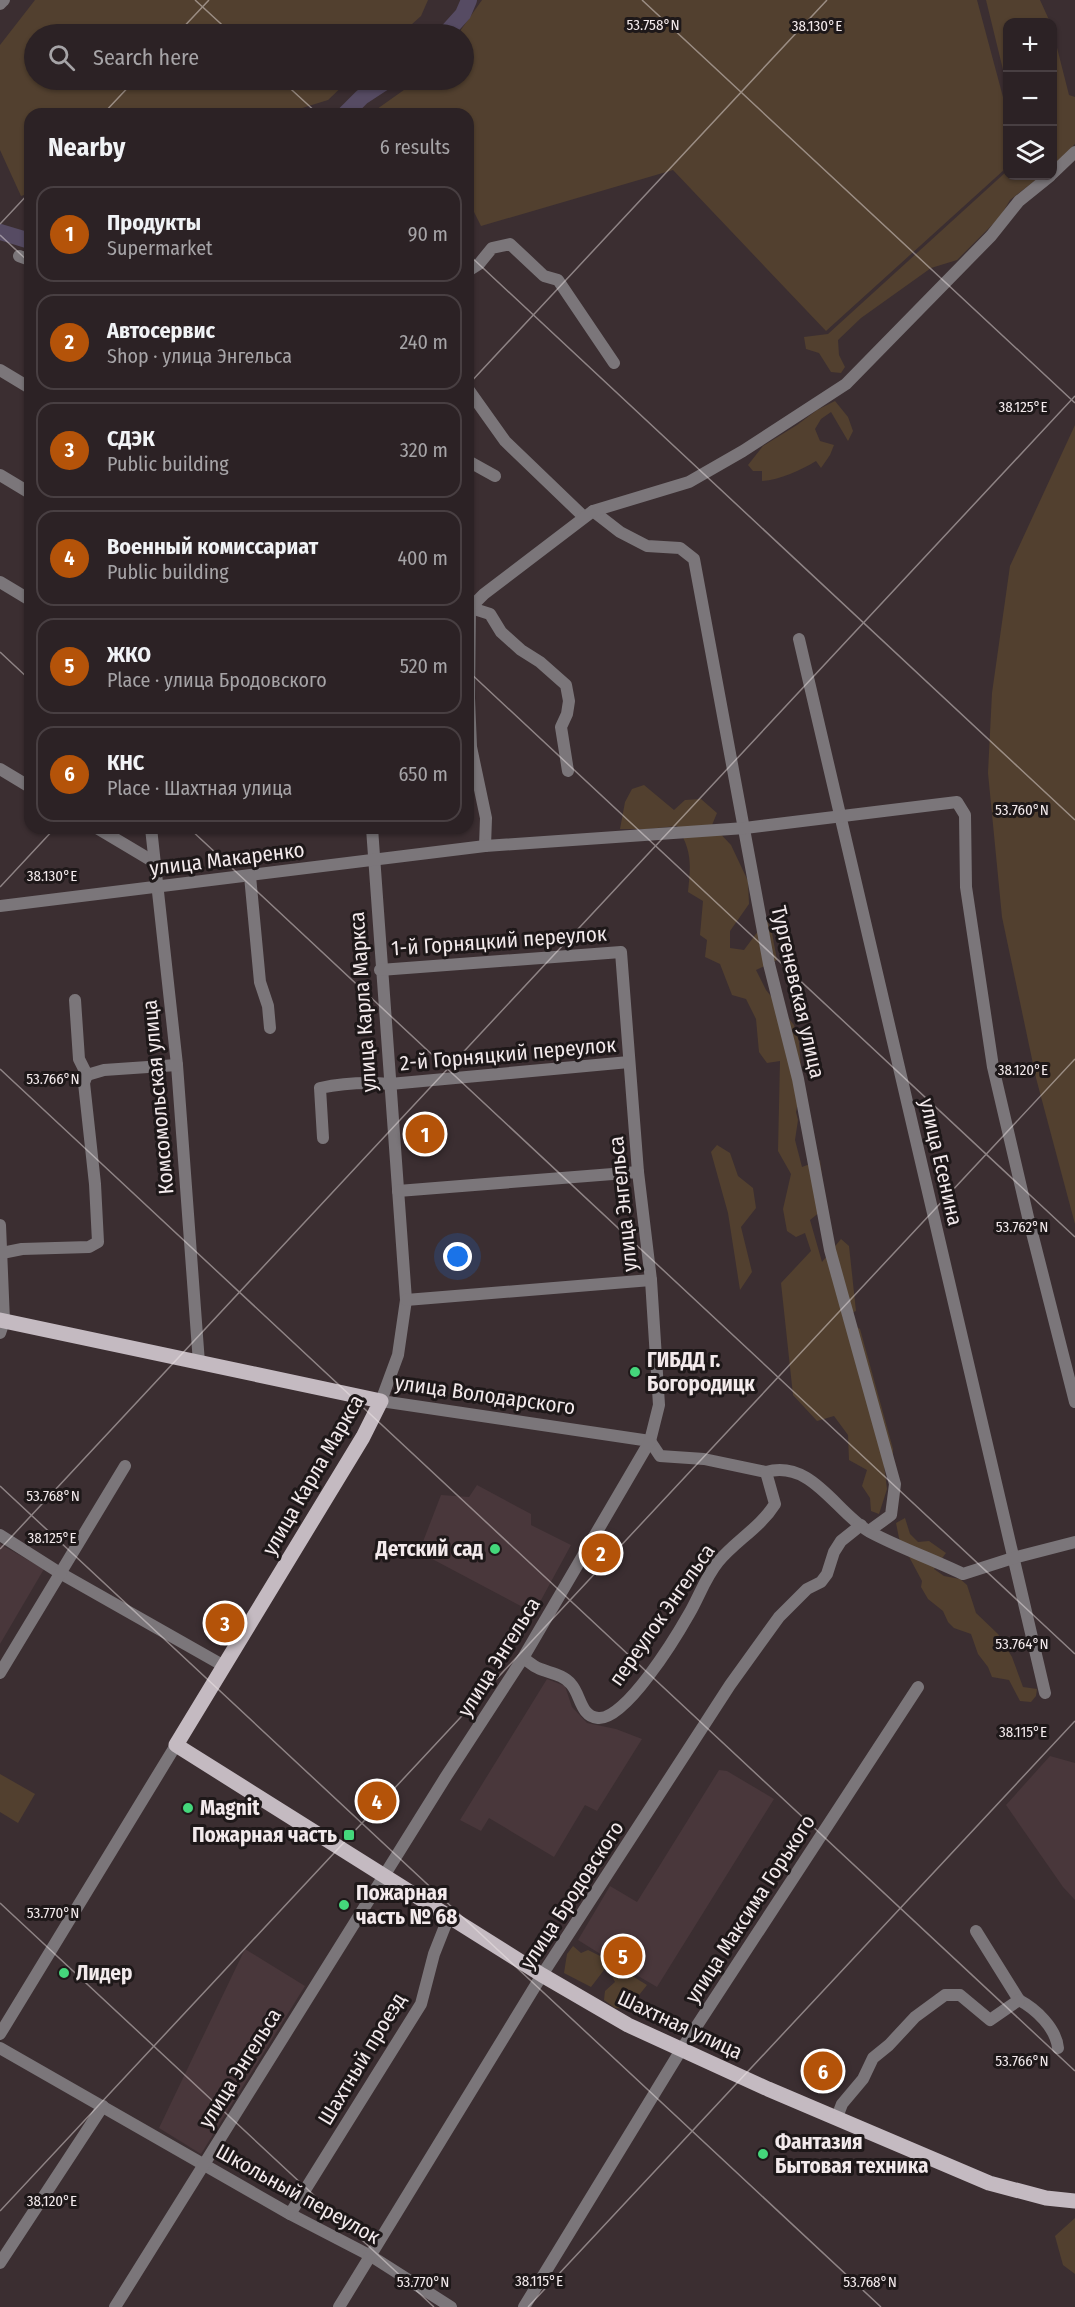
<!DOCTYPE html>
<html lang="en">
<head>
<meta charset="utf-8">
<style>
	body { margin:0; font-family:"Fira Sans Condensed",sans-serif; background:#382f32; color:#f1f3f6 }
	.controls { position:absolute; right:18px; top:18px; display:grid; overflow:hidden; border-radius:12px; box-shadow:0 2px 4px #0004 }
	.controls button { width:54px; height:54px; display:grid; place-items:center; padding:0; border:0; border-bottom:2px solid #483f42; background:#2c2225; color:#f1f3f6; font:30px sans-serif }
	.you { position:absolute; left:458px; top:1257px; width:21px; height:21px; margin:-15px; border:4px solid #fff; border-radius:50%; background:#1a73e8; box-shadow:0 0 0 9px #1a73e833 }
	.badge { display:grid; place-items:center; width:39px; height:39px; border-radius:50%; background:#b45309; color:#fff; font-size:20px; font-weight:700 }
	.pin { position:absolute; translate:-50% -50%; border:3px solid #fff; box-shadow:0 2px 6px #0006 }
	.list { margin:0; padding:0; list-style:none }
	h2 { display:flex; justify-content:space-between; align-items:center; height:78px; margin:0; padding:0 24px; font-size:26px }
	h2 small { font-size:20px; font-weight:400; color:#a6a4a7 }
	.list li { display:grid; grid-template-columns:39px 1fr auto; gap:18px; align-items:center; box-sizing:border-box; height:96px; margin:0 12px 12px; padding:0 12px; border:2px solid #483f42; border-radius:18px }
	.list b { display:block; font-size:22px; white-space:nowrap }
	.list p { margin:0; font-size:20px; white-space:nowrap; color:#a6a4a7 }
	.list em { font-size:20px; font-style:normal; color:#a6a4a7 }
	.icon { flex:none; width:33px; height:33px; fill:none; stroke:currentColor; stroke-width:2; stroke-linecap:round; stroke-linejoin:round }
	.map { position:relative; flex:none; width:1075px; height:2307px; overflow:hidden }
	.search { position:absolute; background:#2c2225; box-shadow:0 2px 4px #0004; left:24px; top:24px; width:450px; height:66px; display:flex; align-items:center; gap:15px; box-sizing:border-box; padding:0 21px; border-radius:33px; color:#a6a4a7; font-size:22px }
	.panel { position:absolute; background:#2c2225; box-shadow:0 2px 4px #0004; left:24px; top:108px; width:450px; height:726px; border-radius:18px }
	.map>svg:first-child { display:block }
	.built { fill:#49373b }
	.green { fill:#52402f }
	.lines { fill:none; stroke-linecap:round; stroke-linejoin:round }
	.river { stroke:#564b63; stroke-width:16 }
	.minor { stroke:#7b767a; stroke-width:12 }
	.major { stroke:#c4bac1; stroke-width:15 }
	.ticks { fill:none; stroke:#f3eaec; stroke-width:1.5; stroke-opacity:0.45 }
	.poi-dot { fill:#44d77b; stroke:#1e1819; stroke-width:2 }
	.labels { text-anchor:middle; stroke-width:6; stroke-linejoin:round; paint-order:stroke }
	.street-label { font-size:21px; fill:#f3eaec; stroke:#1e1819 }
	.poi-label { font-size:21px; font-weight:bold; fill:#f3eaec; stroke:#1e1819; text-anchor:start }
	.ticks-label { font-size:15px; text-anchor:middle; fill:#f3eaec; stroke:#1e1819; stroke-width:6; stroke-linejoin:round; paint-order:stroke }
</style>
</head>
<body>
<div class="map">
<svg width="1075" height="2307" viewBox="0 0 1075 2307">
	<rect width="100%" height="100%" fill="#3b2e31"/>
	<g class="built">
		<path d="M477,1485l54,29v11l40,20 -37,68 -115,-61 22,-57 28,2z"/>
		<path d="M0,1544l44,25 -44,75z"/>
		<path d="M547,1679l18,7 7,21 15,16 29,6 26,10 -45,72 -12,-6 -31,52 -65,-39 -8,13 -21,-11z"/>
		<path d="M1050,1756l25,7v137l-12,-13 -57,-82z"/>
		<path d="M719,1770l8,1 47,28 -117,188 -24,-14 10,-18 -30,-16 -11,16 -24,-15 32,-54 27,16z"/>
		<path d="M245,1949l60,37 -104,168 -42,-26z"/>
	</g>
	<g class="green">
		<path d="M35,0h393l-7,16 -20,18h-367v46h315l-21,20 -45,14h-253v79l-9,3 -21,-46v-105z"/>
		<path d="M482,0h495l30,112v50l-2,7 -179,162 -153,-161 -192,56 -13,-26v-86h-98l48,-34h46v-46h-6z"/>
		<path d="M986,0h54l10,22h-42l-1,64z"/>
		<path d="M1052,28l17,67 6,2v47l-22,22z"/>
		<path d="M1007,171l1,5h33l-31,24 -10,17 -43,43 -26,8 -70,50 -23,22 1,15 6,12 -4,6 -10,-1 -12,-19 -13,-4 -2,-12 24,-3z"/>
		<path d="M835,401l13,16 5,14 -5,10 -17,-29 -10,7 -6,10 5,12 14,4 -4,10 -9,13 -5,-7c-15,9 -36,19 -54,20v-10h-9l-5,-6 15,-19 34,-21 20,-15z"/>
		<path d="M1075,425v799l-39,-146 -34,-161 -14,-144 4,-80 18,-127z"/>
		<path d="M644,785l30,25 11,-10 16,-1 16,14 -5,12 19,20 17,36 1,23 -19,27v17l14,2 23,-31 5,14 5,27 -21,10 10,20 28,35 5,17 3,40 -6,30 2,8 -3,20 7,27 18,-7 6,47 -16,13 12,42 19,-23 8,7 7,65 -14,6 18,12 33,120v14l-9,2 3,24 -8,25 -8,-3 -1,-13 -8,-12 5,-16 -18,-10 -1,-25 -14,-19 -17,5 -24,-26 -12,-112 30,-32 -6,-18 -9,4 -9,-6 -4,-22 8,-35 -13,-23 2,-90 -13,2 -8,-11 -3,-33 -10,-20 -14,-4 -12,-31 -15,-7 2,-17 -7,-5 3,-34 -15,-9c3,-30 4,-40 -11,-66l-30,3h-27l5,-27 7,-13z"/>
		<path d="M717,1145l13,8 8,23 15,12 3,20 -15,19 11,45 -12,18 -12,-77 -17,-61z"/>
		<path d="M905,1518l5,16 8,8 11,-1 17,12 -12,16 10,7 16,3 7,6 9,28 22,21 14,23 11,30 14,2 -1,7 -5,6 -11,-1 -11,-21 -17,-3 -4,-10 -10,-13 -7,-20 -17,-6 -6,-6 -5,-11 -15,-12 -7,-12 1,-6 -23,-43 -3,-15z"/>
		<path d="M0,1774l35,20 -17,29 -18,-11z"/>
		<path d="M573,1946l8,7 7,-3 16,8v12l-13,17 -27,-14 3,-19z"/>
		<path d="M624,1971l23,14 -19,24 -13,-1 -11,-8 1,-9 10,-9 -3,-6z"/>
		<path d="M1075,2218v56l-12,-9 -8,-29z"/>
	</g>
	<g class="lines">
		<g class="river">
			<path d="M445,34l18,-20 6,-14"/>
			<path d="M345,114l17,-17 26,-17"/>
			<path d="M0,232l30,9"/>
		</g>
		<g class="minor">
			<path d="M0,4l4,-4"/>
			<path d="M1052,174l23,-22"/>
			<path d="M19,256l11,4"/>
			<path d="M468,271l11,-7 13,-16 18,-4 34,32 14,4 56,83"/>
			<path d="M0,370l30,18"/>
			<path d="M468,389l37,52 79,76"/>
			<path d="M468,461l27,15"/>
			<path d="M0,475l30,18"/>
			<path d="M593,511l27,21 27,14 33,2 14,11 75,405 29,115 32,171 65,234 -4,31 -22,16"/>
			<path d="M0,582l30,18"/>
			<path d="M468,607l22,7 11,18 20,18 19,12 26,23 3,16 -2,13 -6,13 7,44"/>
			<path d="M470,608l14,-14 109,-83 96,-29 54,-31 103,-67 145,-148 28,-35 31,-25"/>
			<path d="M470,608l-1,90 2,49 15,71 -1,28"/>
			<path d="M799,639l246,1054"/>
			<path d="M0,769l30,18"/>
			<path d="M97,828l57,34"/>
			<path d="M151,828l26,237 22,298"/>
			<path d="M372,828l34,472 -8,55 -17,46 269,40 10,15 44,3 62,13c46,-13 70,41 104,60 30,16 62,27 93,42l50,-16 62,-16"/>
			<path d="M250,876l10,106 8,24 2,22"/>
			<path d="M0,906l485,-60 260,-18 212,-26 8,13 1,72 27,180 35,150 47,185"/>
			<path d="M75,1000l4,59 8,16"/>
			<path d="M87,1075l17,-5 73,-5"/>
			<path d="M323,1138l-3,-50c24,-5 46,-6 70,-4l239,-22"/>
			<path d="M398,1191l240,-19"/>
			<path d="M0,1225l4,96 -4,12"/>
			<path d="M2,1253l20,-4 67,-2 9,-5 -3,-58 -11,-101 3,-8"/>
			<path d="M406,1300l245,-20"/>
			<path d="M0,1535l60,38 164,93"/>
			<path d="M523,1658c5,3 10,8 15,10 11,5 25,6 33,16 10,11 9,32 27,34 27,3 78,-81 91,-104 10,-17 16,-36 29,-52 17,-21 42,-34 57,-58l-9,-32"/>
			<path d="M0,1673l125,-207"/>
			<path d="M976,1931l43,69"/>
			<path d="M1019,2000c17,9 37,28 39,48"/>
			<path d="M0,2034l176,-289"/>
			<path d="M0,2048l290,166 81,42 80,51"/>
			<path d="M837,2117l5,-13 21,-25 10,-21 16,-13 26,-28 30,-22h15l30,25 29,-20"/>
			<path d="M290,2214l131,-210 13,-50 15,-38"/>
			<path d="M0,2263l103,-157"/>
			<path d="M115,2307l330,-529 78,-120 127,-217 9,-36 -8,-125 -13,-108 -17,-220 -241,18"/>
			<path d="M339,2307l203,-332 188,-290 49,-68 28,-28 14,-7 6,-8 7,-22 7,-11 20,-16"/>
			<path d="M524,2307l157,-257 237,-363"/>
		</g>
		<path class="major" d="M0,1320l381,81 -18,36 -187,308 366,230 86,50 140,64 221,94 57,15 29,3"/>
	</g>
	<path class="ticks" d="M195,0l37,34M642,0l433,403M177,34l32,-34M281,80l37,34M103,114l32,-34M0,224l30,-32M0,235l30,28M468,254l607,566M468,385l359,-385M0,652l30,28M468,671l607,566M189,828l886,826M0,887l55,-59M0,1069l1075,1002M0,1486l881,821M0,1549l1075,-1153M0,1903l434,404M0,2211l1075,-1152M528,2307l547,-586"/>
	<g class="poi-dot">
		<circle cx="635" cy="1372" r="6"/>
		<circle cx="495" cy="1549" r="6"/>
		<circle cx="188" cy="1808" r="6"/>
		<rect x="343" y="1829" width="12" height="12" rx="3"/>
		<circle cx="344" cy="1905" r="6"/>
		<circle cx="64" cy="1973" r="6"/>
		<circle cx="763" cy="2154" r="6"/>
	</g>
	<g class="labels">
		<g class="street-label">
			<text transform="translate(227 859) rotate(-7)" y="7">улица Макаренко</text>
			<text transform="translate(499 941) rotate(-4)" y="7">1-й Горняцкий переулок</text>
			<text transform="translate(798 992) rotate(77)" y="7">Тургеневская улица</text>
			<text transform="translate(363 1002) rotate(-94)" y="7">улица Карла Маркса</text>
			<text transform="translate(508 1054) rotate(-5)" y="7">2-й Горняцкий переулок</text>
			<text transform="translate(158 1097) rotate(-95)" y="7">Комсомольская улица</text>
			<text transform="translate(941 1162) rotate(77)" y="7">улица Есенина</text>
			<text transform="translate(623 1204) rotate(-96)" y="7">улица Энгельса</text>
			<text transform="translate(485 1395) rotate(8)" y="7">улица Володарского</text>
			<text transform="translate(313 1475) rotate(-60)" y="7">улица Карла Маркса</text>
			<text transform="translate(662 1615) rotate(-55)" y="7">переулок Энгельса</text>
			<text transform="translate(499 1657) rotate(-58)" y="7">улица Энгельса</text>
			<text transform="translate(572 1895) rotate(-57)" y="7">улица Бродовского</text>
			<text transform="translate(750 1909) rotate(-57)" y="7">улица Максима Горького</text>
			<text transform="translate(680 2025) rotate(25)" y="7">Шахтная улица</text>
			<text transform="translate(362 2059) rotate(-59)" y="7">Шахтный проезд</text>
			<text transform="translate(240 2068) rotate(-58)" y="7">улица Энгельса</text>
			<text transform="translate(298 2194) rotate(29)" y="7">Школьный переулок</text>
		</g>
		<g class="poi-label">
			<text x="647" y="1367">ГИБДД г.<tspan x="647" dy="24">Богородицк</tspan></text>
			<text x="483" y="1556" text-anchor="end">Детский сад</text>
			<text x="200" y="1815">Magnit</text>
			<text x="337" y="1842" text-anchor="end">Пожарная часть</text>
			<text x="356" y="1900">Пожарная<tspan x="356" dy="24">часть № 68</tspan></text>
			<text x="76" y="1980">Лидер</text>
			<text x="775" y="2149">Фантазия<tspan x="775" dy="24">Бытовая техника</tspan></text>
		</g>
	</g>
	<g class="ticks-label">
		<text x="653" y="30">53.758°N</text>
		<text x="817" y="31">38.130°E</text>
		<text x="1023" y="412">38.125°E</text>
		<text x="1022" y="815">53.760°N</text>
		<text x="52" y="881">38.130°E</text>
		<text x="1023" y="1075">38.120°E</text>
		<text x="53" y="1084">53.766°N</text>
		<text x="1022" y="1232">53.762°N</text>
		<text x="53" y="1501">53.768°N</text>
		<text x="52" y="1543">38.125°E</text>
		<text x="1022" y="1649">53.764°N</text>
		<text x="1023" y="1737">38.115°E</text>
		<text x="53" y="1918">53.770°N</text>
		<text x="1022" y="2066">53.766°N</text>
		<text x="52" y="2206">38.120°E</text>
		<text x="539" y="2286">38.115°E</text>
		<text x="423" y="2287">53.770°N</text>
		<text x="870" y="2287">53.768°N</text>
	</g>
</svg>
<div class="controls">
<button>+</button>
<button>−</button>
<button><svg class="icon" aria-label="layers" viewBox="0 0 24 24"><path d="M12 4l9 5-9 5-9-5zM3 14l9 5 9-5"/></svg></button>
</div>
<div class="you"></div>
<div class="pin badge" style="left:425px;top:1134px">1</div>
<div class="pin badge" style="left:601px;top:1553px">2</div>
<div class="pin badge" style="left:225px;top:1623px">3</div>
<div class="pin badge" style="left:377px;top:1801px">4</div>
<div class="pin badge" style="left:623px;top:1956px">5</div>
<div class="pin badge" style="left:823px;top:2071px">6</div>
<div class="search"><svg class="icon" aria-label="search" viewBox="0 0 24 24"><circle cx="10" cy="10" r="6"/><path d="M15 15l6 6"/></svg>Search here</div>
<section class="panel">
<h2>Nearby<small>6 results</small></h2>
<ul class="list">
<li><span class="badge">1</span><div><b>Продукты</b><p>Supermarket</p></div><em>90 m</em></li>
<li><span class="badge">2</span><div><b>Автосервис</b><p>Shop · улица Энгельса</p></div><em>240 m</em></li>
<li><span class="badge">3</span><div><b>СДЭК</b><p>Public building</p></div><em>320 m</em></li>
<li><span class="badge">4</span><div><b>Военный комиссариат</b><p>Public building</p></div><em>400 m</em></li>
<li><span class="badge">5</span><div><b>ЖКО</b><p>Place · улица Бродовского</p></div><em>520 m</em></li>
<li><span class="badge">6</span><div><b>КНС</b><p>Place · Шахтная улица</p></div><em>650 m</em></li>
</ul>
</section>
</div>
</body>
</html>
